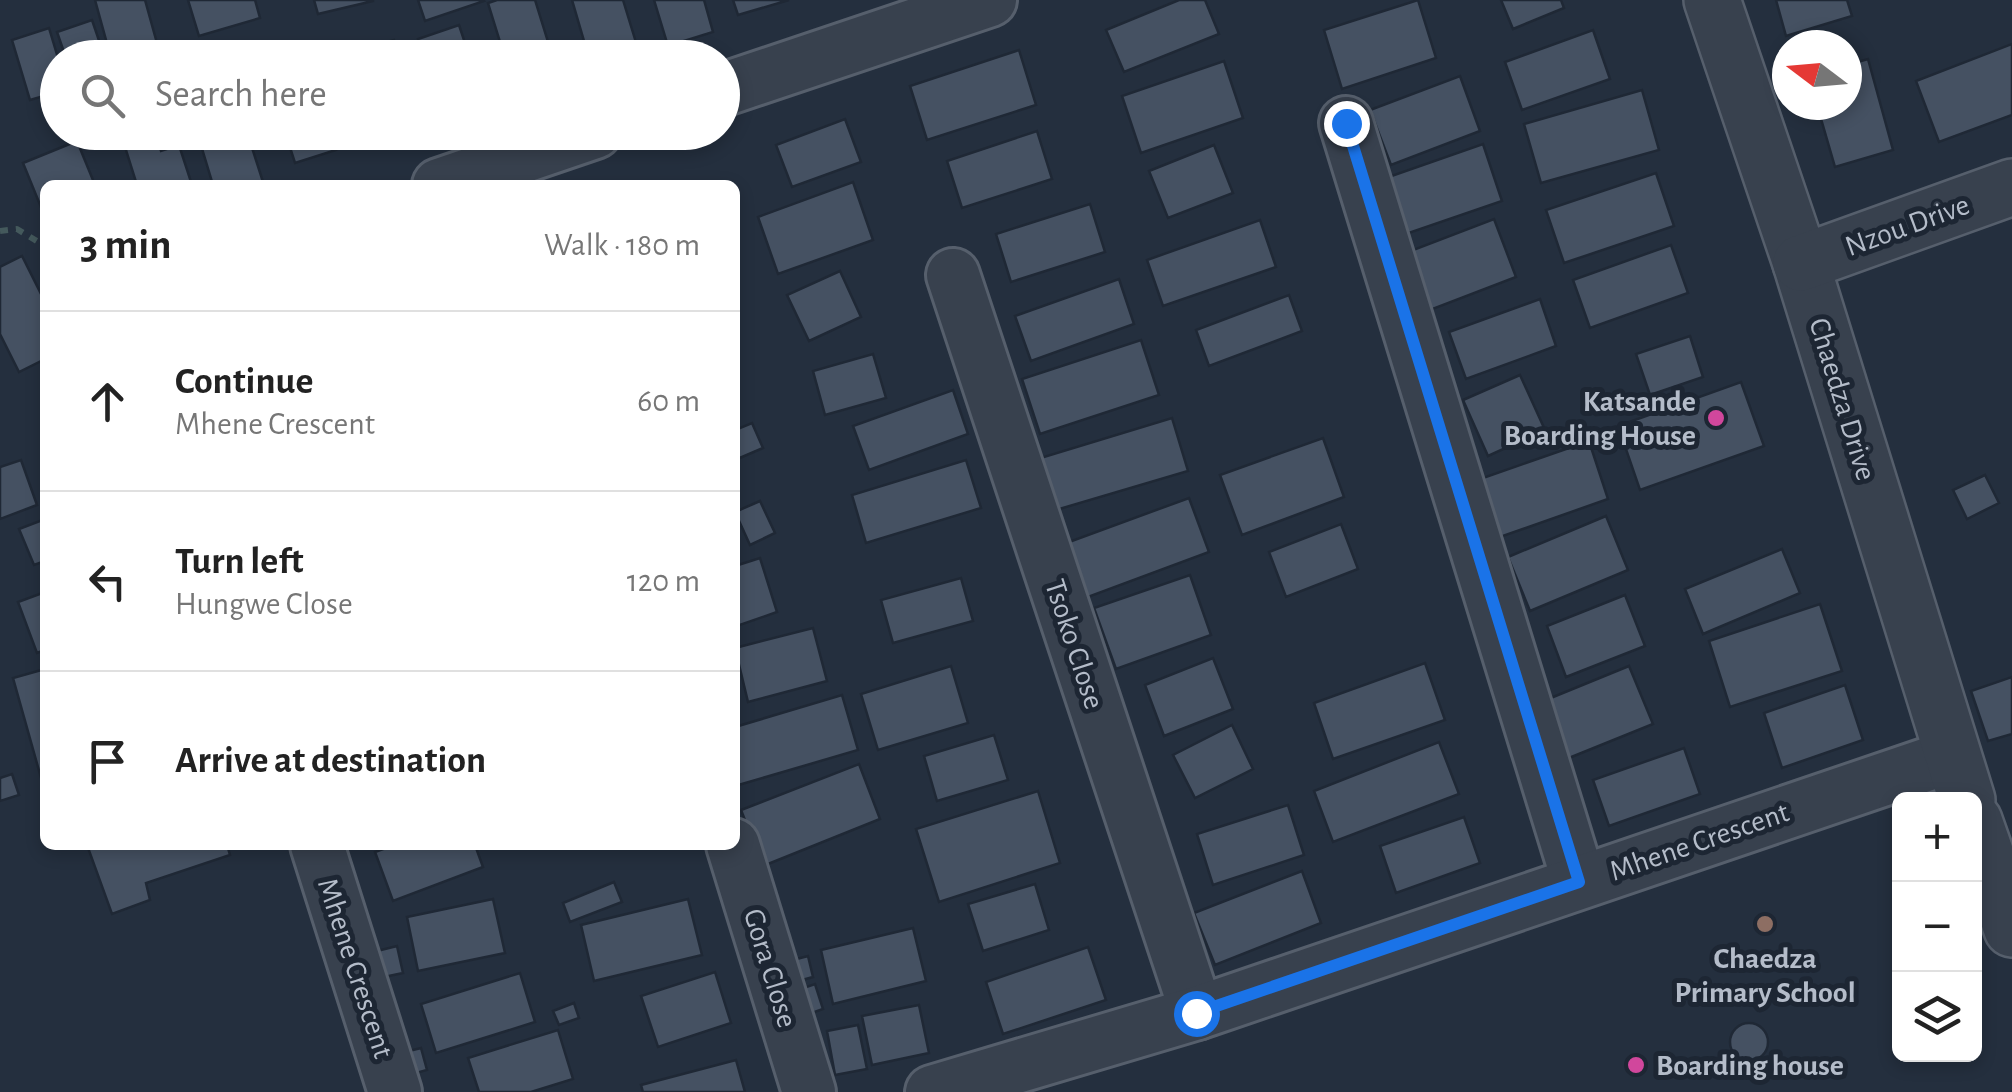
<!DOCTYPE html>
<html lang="en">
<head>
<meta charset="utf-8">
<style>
	body { margin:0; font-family:"Alegreya Sans",sans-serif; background:#f2f2f2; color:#222 }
	.controls { position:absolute; right:30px; bottom:30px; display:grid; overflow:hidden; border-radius:15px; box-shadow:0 5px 15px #0003 }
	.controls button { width:90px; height:90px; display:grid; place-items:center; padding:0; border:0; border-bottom:2px solid #e0e0e0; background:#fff; color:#222; font:50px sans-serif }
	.compass { position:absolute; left:1772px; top:30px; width:90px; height:90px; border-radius:50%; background:#fff; box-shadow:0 5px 15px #0003; rotate:286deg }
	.stop { position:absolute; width:30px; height:30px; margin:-22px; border:8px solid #1a73e8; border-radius:50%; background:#fff }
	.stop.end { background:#1a73e8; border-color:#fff; box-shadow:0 2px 10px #0008 }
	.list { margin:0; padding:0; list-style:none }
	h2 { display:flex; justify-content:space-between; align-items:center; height:130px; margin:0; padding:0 40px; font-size:42px }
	h2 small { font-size:32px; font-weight:400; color:#767676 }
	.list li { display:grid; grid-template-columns:65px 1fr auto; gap:30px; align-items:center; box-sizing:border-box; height:180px; padding:0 40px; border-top:2px solid #e0e0e0 }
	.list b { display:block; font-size:38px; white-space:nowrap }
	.list p { margin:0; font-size:32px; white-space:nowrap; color:#767676 }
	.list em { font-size:32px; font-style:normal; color:#767676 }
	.icon { flex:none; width:55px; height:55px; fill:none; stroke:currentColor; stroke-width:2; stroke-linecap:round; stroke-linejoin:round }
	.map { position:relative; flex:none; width:2012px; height:1092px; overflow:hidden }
	.search { position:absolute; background:#fff; box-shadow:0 5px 15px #0003; left:40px; top:40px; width:700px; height:110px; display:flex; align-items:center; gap:25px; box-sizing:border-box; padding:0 35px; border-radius:55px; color:#767676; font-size:38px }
	.panel { position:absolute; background:#fff; box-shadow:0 5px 15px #0003; left:40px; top:180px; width:700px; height:670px; border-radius:15px }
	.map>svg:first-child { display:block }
	.building { fill:#455162; stroke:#1f2835; stroke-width:2.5 }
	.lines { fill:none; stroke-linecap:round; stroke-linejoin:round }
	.minor-casing { stroke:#565f6c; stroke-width:58 }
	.tertiary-casing { stroke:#565f6c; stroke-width:60 }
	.path { stroke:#44595c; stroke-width:6; stroke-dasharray:8 8; stroke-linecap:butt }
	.minor { stroke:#38414e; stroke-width:52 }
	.tertiary { stroke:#38414e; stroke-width:55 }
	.route { stroke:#1a73e8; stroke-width:12 }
	.hotel-dot { fill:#d1479c; stroke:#1d2633; stroke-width:4 }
	.education-dot { fill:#8d6e63; stroke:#1d2633; stroke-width:4 }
	.labels { text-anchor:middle; stroke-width:10; stroke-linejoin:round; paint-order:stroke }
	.street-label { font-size:30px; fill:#b4bcc9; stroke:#1d2633 }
	.poi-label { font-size:30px; font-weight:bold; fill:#b4bcc9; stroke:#1d2633; text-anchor:end }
</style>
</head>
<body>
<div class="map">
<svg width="2012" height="1092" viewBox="0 0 2012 1092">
	<rect width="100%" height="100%" fill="#242f3e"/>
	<g class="building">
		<path d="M95,0h50l15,54 -13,4h-36z"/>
		<path d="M188,0h67l5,18 -61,18z"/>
		<path d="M314,0h59v1l-55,13z"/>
		<path d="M418,0h65l1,1 -59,20z"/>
		<path d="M497,0h38l18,58h-48l-17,-55z"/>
		<path d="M572,0h51l15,49 -27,9h-22z"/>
		<path d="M654,0h50l9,32 -45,14z"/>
		<path d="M733,0h56l-51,15z"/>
		<path d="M1179,0h26l14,34 -95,38 -18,-42z"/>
		<path d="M1418,0l18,58 -94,31 -18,-59z"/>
		<path d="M1501,0h60l3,8 -51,21z"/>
		<path d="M1776,0h71l5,16 -66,20z"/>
		<path d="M92,20l13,38h-39l-9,-26z"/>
		<path d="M459,25l11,33h-46l-6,-19z"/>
		<path d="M49,28l9,30v34l-28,8 -18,-60z"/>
		<path d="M1593,30l17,49 -88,31 -17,-48z"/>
		<path d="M394,40l4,18h-54l-1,-5z"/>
		<path d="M2012,44v71l-73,27 -23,-61z"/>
		<path d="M1019,50l17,55 -109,35 -17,-54z"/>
		<path d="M1868,59l25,91 -58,17 -18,-62h30v-40z"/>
		<path d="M1224,61l19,57 -102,35 -19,-57z"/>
		<path d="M1460,76l20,55 -89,34 -21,-55z"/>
		<path d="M1642,90l17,60 -118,33 -17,-59z"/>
		<path d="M845,119l16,43 -69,25 -16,-42z"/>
		<path d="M1037,131l15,48 -90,29 -15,-47z"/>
		<path d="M131,132h24l6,19 18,-6 13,40h-55l-16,-51z"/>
		<path d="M197,132h50l17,53h-51z"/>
		<path d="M285,132h45l6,18 -41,13z"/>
		<path d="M77,141l18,44h-50v32l-22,-54z"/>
		<path d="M1483,144l19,57 -102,35 -20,-56z"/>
		<path d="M1214,145l19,48 -65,25 -19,-47z"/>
		<path d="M1656,173l18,53 -110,37 -18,-53z"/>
		<path d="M853,182l20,58 -95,34 -20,-57z"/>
		<path d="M1090,204l15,48 -94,30 -15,-48z"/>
		<path d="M1494,219l22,58 -99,38 -22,-58z"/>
		<path d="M1260,220l16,47 -113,39 -16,-46z"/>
		<path d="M1671,245l17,48 -98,35 -17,-48z"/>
		<path d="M22,256l23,46v57l-26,13 -19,-38v-67z"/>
		<path d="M840,271l21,46 -52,24 -22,-46z"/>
		<path d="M1119,279l15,45 -103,37 -16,-45z"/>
		<path d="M1289,295l13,36 -93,35 -13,-36z"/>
		<path d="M1540,299l16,47 -90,33 -17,-47z"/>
		<path d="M1690,336l13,41 -53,18 -14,-41z"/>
		<path d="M1141,340l18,55 -119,39 -18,-55z"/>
		<path d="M873,354l13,44 -61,17 -12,-44z"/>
		<path d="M1520,375l25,55 -57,26 -25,-56z"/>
		<path d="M1741,382l23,64 -124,44 -22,-64z"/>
		<path d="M953,390l15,44 -99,36 -16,-44z"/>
		<path d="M1172,418l16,53 -149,44 -15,-52z"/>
		<path d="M752,423l11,25 -28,12v-30z"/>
		<path d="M1323,438l21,59 -102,38 -22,-60z"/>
		<path d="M1589,441l19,58 -108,38 -20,-58z"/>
		<path d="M21,460l16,45 -37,14v-52z"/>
		<path d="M966,460l15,48 -115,35 -14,-48z"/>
		<path d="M1985,475l14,28 -32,16 -14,-29z"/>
		<path d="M1189,498l20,54 -121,45 -19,-55z"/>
		<path d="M760,501l15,32 -25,12 -15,-33z"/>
		<path d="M1606,516l22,54 -98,41 -22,-54z"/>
		<path d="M45,519v42l-11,4 -15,-36z"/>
		<path d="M1341,524l17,45 -72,28 -17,-45z"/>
		<path d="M1782,549l18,44 -97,41 -18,-45z"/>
		<path d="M760,558l17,54 -40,14 -2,-7v-53z"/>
		<path d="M1190,575l21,60 -95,34 -22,-61z"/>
		<path d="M961,578l12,43 -80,22 -12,-43z"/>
		<path d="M45,592v58l-8,3 -19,-51z"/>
		<path d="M1625,595l20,51 -79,31 -19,-51z"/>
		<path d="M1820,604l22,67 -112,36 -21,-66z"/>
		<path d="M813,628l14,53 -79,21 -13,-54z"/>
		<path d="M1213,658l20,51 -69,27 -19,-51z"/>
		<path d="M1425,663l20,57 -112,39 -19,-56z"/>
		<path d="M951,666l17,57 -90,27 -17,-56z"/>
		<path d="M1629,666l24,58 -94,38 -23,-58z"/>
		<path d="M45,669v123l-32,-114z"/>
		<path d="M2012,677v57l-24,7 -17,-50z"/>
		<path d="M1845,685l18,55 -81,28 -18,-55z"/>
		<path d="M842,695l16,55 -123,36v-59z"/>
		<path d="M1232,725l21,44 -58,29 -22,-43z"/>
		<path d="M994,735l14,45 -71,21 -13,-45z"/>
		<path d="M1439,742l20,52 -126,48 -19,-51z"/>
		<path d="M1684,748l16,46 -91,32 -16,-46z"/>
		<path d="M859,764l21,55 -117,47 -22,-56z"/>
		<path d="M12,774l7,21 -19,6v-23z"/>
		<path d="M1038,791l22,72 -121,39 -23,-73z"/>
		<path d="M1288,805l16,50 -91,30 -16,-51z"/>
		<path d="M1464,817l16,46 -84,30 -16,-47z"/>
		<path d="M87,845h140l3,10 -84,28 4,17 -38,14z"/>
		<path d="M394,845h81l8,22 -90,34 -18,-49z"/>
		<path d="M1302,871l19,52 -106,42 -21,-52z"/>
		<path d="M614,882l8,20 -52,20 -7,-19z"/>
		<path d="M1035,884l14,46 -66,21 -15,-47z"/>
		<path d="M493,899l12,54 -87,18 -11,-54z"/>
		<path d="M688,899l14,56 -108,26 -13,-56z"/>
		<path d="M913,928l13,53 -93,23 -12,-54z"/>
		<path d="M397,946l6,27 -19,4 -7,-26z"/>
		<path d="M1088,947l18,53 -103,34 -17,-52z"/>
		<path d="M808,956l5,21 -33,9 -6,-21z"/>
		<path d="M715,972l16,51 -73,24 -17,-51z"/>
		<path d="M520,973l15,49 -99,31 -15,-49z"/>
		<path d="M815,984l8,25 -28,10 -9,-25z"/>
		<path d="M574,1003l5,15 -20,7 -6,-14z"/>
		<path d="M919,1005l10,48 -57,12 -10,-49z"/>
		<circle cx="1749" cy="1042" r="19"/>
		<path d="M858,1025l9,44 -32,6 -8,-44z"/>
		<path d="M558,1030l15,49 -42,13h-52l-11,-34z"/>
		<path d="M421,1048l6,22 -29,8 -5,-23z"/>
		<path d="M736,1060l9,32h-102l-2,-7z"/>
	</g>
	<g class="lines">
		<defs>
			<g id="minor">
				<path d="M722,90l268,-90"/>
				<path d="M1346,123l233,759"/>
				<path d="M439,185l156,-53"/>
				<path d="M953,275l244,738"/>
				<path d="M317,845l78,247"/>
				<path d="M733,845l76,247"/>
				<path d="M932,1092l265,-79 755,-257"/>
			</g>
			<g id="tertiary">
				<path d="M1712,0l89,263 166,537"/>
				<path d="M1801,263l211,-76"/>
				<path d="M1974,821l38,108"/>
			</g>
		</defs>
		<use href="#minor" class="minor-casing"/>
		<use href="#tertiary" class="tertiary-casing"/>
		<path class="path" d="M0,231l17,-2 28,17"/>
		<use href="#minor" class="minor"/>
		<use href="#tertiary" class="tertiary"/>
	</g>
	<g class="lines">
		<path class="route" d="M1196,1013l383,-131 -233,-759"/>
	</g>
	<g class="hotel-dot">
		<circle cx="1716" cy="418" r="10"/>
		<circle cx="1636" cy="1065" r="10"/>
	</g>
	<circle class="education-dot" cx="1765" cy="924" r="10"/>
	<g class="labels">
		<g class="street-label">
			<text transform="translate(1907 225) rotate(-20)" y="10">Nzou Drive</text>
			<text transform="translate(1843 399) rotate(73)" y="10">Chaedza Drive</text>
			<text transform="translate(1075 644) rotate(72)" y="10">Tsoko Close</text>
			<text transform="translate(1699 841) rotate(-19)" y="10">Mhene Crescent</text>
			<text transform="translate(356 968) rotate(72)" y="10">Mhene Crescent</text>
			<text transform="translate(771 968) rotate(73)" y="10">Gora Close</text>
		</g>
		<g class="poi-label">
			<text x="1696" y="411">Katsande<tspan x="1696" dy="34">Boarding House</tspan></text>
			<text x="1765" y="968" text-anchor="middle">Chaedza<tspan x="1765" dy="34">Primary School</tspan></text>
			<text x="1656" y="1075" text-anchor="start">Boarding house</text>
		</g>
	</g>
</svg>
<div class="controls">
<button>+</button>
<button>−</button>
<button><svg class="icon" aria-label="layers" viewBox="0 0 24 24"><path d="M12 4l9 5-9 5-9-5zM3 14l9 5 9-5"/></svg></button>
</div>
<svg class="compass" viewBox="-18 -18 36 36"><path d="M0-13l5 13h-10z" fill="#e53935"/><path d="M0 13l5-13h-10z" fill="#767676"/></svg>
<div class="stop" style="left:1196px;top:1013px"></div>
<div class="stop end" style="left:1346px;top:123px"></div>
<div class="search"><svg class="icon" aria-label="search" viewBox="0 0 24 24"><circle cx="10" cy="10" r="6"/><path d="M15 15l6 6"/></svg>Search here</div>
<section class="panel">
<h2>3 min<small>Walk · 180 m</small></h2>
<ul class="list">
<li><svg class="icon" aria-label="ahead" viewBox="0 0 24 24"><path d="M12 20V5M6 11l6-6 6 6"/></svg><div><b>Continue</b><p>Mhene Crescent</p></div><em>60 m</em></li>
<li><svg class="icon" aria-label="left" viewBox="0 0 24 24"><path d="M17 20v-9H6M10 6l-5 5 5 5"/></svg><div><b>Turn left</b><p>Hungwe Close</p></div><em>120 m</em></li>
<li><svg class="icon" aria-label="arrive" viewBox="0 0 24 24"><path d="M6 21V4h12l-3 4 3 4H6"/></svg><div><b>Arrive at destination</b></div></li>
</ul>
</section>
</div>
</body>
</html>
